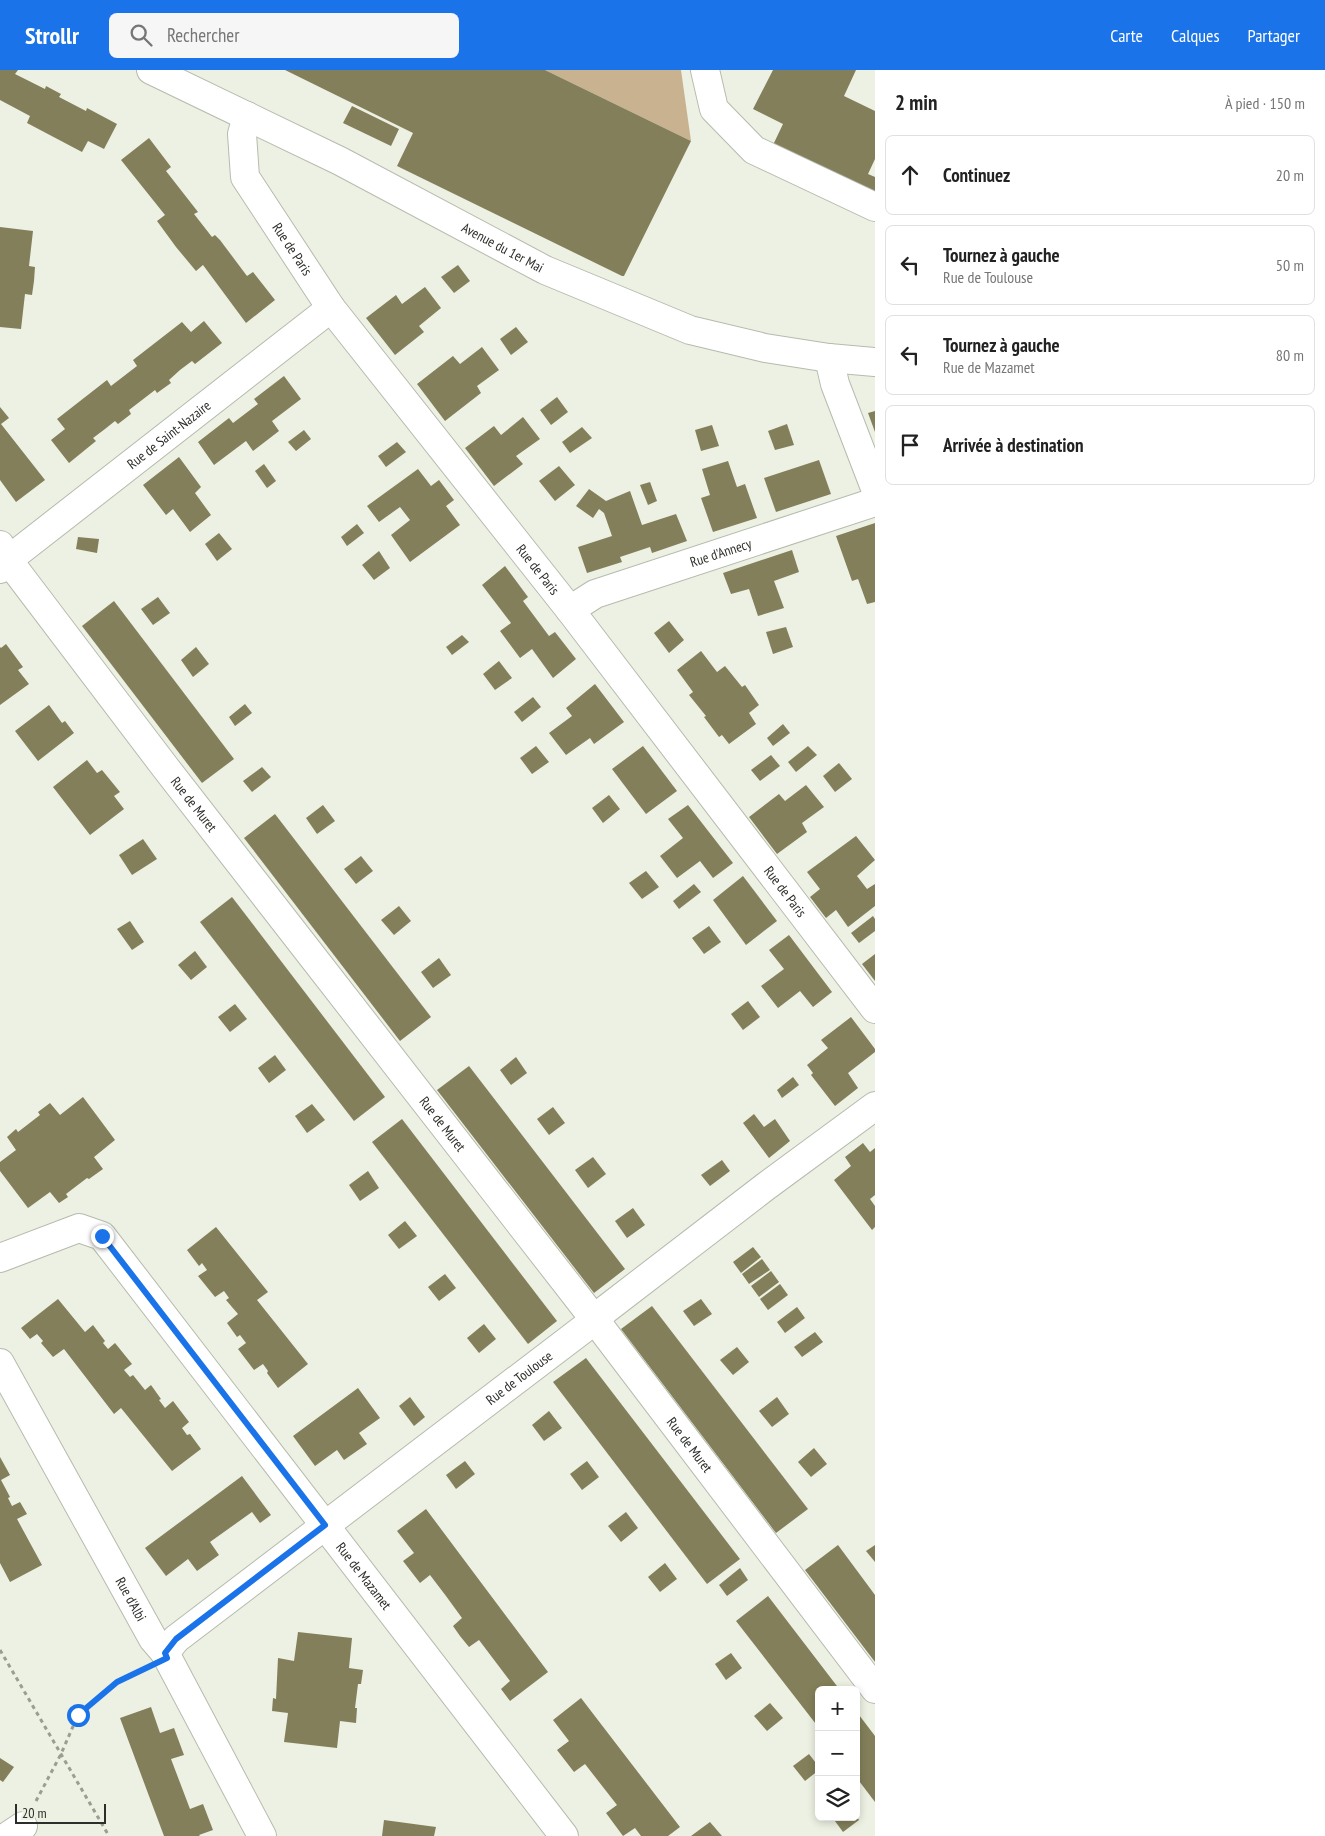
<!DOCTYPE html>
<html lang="fr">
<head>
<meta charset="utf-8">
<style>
	body { margin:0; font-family:"PT Sans Narrow",sans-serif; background:#f6f6f6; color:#222 }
	.controls { position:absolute; right:15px; bottom:15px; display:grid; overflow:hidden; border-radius:8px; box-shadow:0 2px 8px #0003 }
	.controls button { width:45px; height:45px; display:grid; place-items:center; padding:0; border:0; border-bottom:1px solid #e0e0e0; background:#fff; color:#222; font:25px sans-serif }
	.scale { position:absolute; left:15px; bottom:12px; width:91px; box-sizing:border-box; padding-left:5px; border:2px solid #2c2f29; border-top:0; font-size:14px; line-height:18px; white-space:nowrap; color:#2c2f29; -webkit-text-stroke:4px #ecf1e3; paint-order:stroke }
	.stop { position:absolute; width:15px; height:15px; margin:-11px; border:4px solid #1a73e8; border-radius:50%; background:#fff }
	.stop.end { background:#1a73e8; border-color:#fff; box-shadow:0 1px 5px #0008 }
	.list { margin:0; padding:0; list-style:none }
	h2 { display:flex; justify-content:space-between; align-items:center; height:65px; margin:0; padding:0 20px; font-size:21px }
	h2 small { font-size:16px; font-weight:400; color:#767676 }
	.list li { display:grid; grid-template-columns:32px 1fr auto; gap:15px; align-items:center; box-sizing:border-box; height:80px; margin:0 10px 10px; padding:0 10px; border:1px solid #e0e0e0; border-radius:8px }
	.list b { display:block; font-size:19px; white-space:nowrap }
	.list p { margin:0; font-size:16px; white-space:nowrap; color:#767676 }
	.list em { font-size:16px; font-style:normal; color:#767676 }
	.icon { flex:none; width:28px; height:28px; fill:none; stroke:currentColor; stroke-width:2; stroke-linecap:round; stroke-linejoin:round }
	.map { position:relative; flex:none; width:875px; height:1766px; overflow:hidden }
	header { display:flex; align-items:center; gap:30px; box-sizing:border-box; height:70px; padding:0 25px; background:#1a73e8; color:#fff }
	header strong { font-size:24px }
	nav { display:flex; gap:28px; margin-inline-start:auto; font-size:18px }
	.search { width:350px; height:45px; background:#f6f6f6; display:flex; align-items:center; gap:12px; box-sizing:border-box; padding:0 18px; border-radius:8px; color:#767676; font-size:19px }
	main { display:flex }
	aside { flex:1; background:#fff }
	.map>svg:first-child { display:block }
	.forest { fill:#c8b290 }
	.building { fill:#837f5a }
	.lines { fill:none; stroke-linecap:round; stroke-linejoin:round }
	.minor-casing { stroke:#b5bbad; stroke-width:30 }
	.path { stroke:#999d92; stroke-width:3; stroke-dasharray:4 4; stroke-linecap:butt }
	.minor { stroke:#fff; stroke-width:28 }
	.route { stroke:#1a73e8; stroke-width:6 }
	.labels { text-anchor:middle; stroke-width:5; stroke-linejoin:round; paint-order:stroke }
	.street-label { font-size:14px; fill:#2c2f29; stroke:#ecf1e3 }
</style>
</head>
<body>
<header>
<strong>Strollr</strong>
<div class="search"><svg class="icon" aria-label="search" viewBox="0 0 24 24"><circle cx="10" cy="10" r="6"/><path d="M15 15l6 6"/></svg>Rechercher</div>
<nav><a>Carte</a><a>Calques</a><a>Partager</a></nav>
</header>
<main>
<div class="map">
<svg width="875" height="1766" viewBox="0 0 875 1766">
	<rect width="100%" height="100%" fill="#ecf1e3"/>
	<path class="forest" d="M545,0h136l10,71z"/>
	<g class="building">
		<path d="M0,0h18l-3,4 30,15 1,-3 15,8 -2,3 27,14 1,-3 30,16 -13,25 -16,-8 -6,11 -55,-29 3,-7 -30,-16z"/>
		<path d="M285,0h260l146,71 -67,135h-2l-225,-110 16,-33z"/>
		<path d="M773,0h83l-12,26 31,15v48l-7,15 7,3v18l-102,-50 10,-21 -30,-15z"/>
		<path d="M352,36l47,23 -8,17 -48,-23z"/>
		<path d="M149,68l22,29 -5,4 32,41 -4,2 18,23 3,-2 5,5 27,36 6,-4 22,28 -29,23 -43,-58 -7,6 -20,-24 -19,-26 8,-6 -44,-55z"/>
		<path d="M0,157l33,4 -4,35 6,1 -1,14 -2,14 -7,-1 -4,35 -21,-2z"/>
		<path d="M458,195l12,16 -16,12 -13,-16z"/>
		<path d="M425,217l16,21 -22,18 5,6 -29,23 -29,-37 30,-23 6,9z"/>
		<path d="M204,251l18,22 -27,21 -3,-3 -12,9 -11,10 2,3 -14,10 -2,-3 -26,20 2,4 -13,10 -3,-3 -10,8 -12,9 3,3 -27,22 -18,-23 14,-11 -8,-10 50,-39 4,6 26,-20 -4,-6 49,-38 9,10z"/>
		<path d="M516,257l12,15 -17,13 -11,-16z"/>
		<path d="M482,277l17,23 -22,16 4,7 -36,28 -28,-37 36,-28 7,8z"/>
		<path d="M284,306l17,23 -29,22 7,10 -26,20 -7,-10 -32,24 -16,-23 31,-24 4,5 25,-19 -4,-5z"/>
		<path d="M557,327l11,15 -17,13 -11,-15z"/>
		<path d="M0,337l9,11 -8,6 44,56 -29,22 -16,-22z"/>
		<path d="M875,341v21l-7,-19z"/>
		<path d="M523,347l17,22 -24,17 7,8 -29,22 -29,-38 29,-22 7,9z"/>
		<path d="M787,354l7,21 -19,5 -7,-19z"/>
		<path d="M712,355l7,21 -18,5 -6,-21z"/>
		<path d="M582,357l10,11 -22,15 -8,-11z"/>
		<path d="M304,360l7,9 -15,12 -8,-9z"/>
		<path d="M397,372l9,10 -20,15 -8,-11z"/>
		<path d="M179,387l22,30 -6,6 16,22 -21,17 -17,-23 -7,6 -23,-30z"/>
		<path d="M819,390l12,34 -55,18 -12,-34z"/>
		<path d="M728,391l9,26 8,-3 12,34 -44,14 -12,-34 9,-3 -8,-26z"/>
		<path d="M264,394l12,17 -9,7 -12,-17z"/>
		<path d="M559,396l16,19 -20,16 -16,-20z"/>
		<path d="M418,399l13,17 8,-6 15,20 -8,6 14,19 -50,37 -19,-27 19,-15 -10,-13 -21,15 -12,-16z"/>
		<path d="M650,412l7,19 -9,4 -8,-20z"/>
		<path d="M589,419l17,12 24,-10 12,34 34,-11 11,27 -35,12 -2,-6 -30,10 2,5 -35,11 -9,-26 34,-11 -8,-23 -5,-4 -6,9 -17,-12z"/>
		<path d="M875,453v79l-8,2 -9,-25 -6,2 -16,-45z"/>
		<path d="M357,454l7,9 -17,13 -6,-9z"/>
		<path d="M219,463l13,16 -15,12 -12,-17z"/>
		<path d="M78,467l21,2 -2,14 -21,-4z"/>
		<path d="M792,480l7,22 -25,9 10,27 -26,8 -9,-27 -18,5 -8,-21z"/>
		<path d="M379,481l11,17 -16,12 -12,-15z"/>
		<path d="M505,496l23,31 -5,4 26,35 6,-4 21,27 -23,19 -21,-29 -12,9 -20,-27 11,-8 -29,-38z"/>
		<path d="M158,527l12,16 -17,12 -12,-16z"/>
		<path d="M114,531l120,158 -32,24 -120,-157z"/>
		<path d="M669,551l15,19 -15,13 -15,-20z"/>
		<path d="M786,557l7,20 -20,7 -7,-22z"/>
		<path d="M462,565l7,7 -17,13 -6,-8z"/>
		<path d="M6,574l17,23 -5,3 11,14 -29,21v-58l1,1z"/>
		<path d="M196,577l13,17 -16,13 -12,-17z"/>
		<path d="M701,581l16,21 8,-6 17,21 3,-2 14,20 -10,8 7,11 -27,20 -7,-9 -3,2 -15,-20 2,-1 -17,-21 4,-3 -16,-22z"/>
		<path d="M499,591l13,17 -17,12 -12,-16z"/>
		<path d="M595,614l29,38 -30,22 -4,-6 -24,17 -17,-22 23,-17 -6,-8z"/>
		<path d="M533,627l8,10 -19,15 -8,-10z"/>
		<path d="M245,634l7,9 -17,13 -6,-9z"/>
		<path d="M49,635l13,18 3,-2 9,12 -36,28 -23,-30z"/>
		<path d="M783,654l7,9 -17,13 -6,-8z"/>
		<path d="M536,676l13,16 -17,12 -12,-16z"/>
		<path d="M643,676l34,45 -31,23 -34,-45z"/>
		<path d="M808,676l9,9 -21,17 -8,-10z"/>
		<path d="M771,685l9,11 -20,15 -9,-11z"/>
		<path d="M87,690l10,13 5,-3 18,22 -6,4 10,13 -34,26 -37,-48z"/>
		<path d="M839,693l13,16 -17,13 -12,-16z"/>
		<path d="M262,697l9,10 -19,15 -9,-11z"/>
		<path d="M806,715l18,22 -22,16 5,9 -30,22 -28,-37 30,-23 6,7z"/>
		<path d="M609,725l11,14 -17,14 -11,-15z"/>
		<path d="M323,735l12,16 -18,13 -11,-16z"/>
		<path d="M688,735l45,58 -20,15 -13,-17 -23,17 -17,-22 23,-18 -15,-19z"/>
		<path d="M275,744l156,203 -31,24 -156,-203z"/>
		<path d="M856,766l19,24 -18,16 10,13 8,-5v22l-27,21 -12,-17 -10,8 -16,-21 10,-8 -13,-17z"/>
		<path d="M143,769l14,20 -25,16 -13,-20z"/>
		<path d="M361,786l12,15 -17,13 -12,-15z"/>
		<path d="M646,801l13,16 -17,12 -13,-16z"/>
		<path d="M743,806l34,45 -31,24 -33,-45z"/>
		<path d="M694,814l7,8 -22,17 -6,-8z"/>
		<path d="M232,827l153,200 -31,24 -154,-199z"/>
		<path d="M399,836l12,15 -17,14 -13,-15z"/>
		<path d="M873,846l2,3v12l-16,12 -8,-10z"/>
		<path d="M130,851l14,21 -12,8 -15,-21z"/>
		<path d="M709,856l12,16 -17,12 -12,-16z"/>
		<path d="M789,865l43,57 -19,15 -13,-16 -22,17 -17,-22 23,-17 -15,-19z"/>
		<path d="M195,881l12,16 -16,13 -13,-15z"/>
		<path d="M875,884v27l-13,-17z"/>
		<path d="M439,888l12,17 -18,13 -12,-16z"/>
		<path d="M748,931l12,16 -17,13 -12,-16z"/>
		<path d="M235,934l12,15 -17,13 -12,-15z"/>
		<path d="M851,947l24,32v3l-27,21 10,15 -23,18 -24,-31 2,-2 -6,-8 21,-17 -7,-8z"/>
		<path d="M275,985l11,15 -17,13 -11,-15z"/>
		<path d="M516,987l11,16 -16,12 -11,-15z"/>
		<path d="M469,996l156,203 -31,24 -157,-203z"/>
		<path d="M793,1007l6,8 -17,13 -5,-8z"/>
		<path d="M83,1027l32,43 -21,17 9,12 -14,10 -2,-1 -21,16 2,3 -9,6 -9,-11 -22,16 -28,-37v-9l16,-12 -9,-13 9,-8 2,3 22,-17 -2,-3 12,-9 10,12z"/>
		<path d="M312,1034l13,16 -18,13 -12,-17z"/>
		<path d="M553,1037l12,16 -16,12 -12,-16z"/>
		<path d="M754,1044l10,13 11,-8 15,22 -21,17 -26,-35z"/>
		<path d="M402,1049l155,202 -29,23 -156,-202z"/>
		<path d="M863,1073l7,9 5,-4v47l-5,4 5,7v21l-3,3 -38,-50 17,-14 -6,-9z"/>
		<path d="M593,1087l13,17 -18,14 -13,-18z"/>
		<path d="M722,1090l8,11 -20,15 -9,-11z"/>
		<path d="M368,1101l11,17 -19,13 -11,-16z"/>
		<path d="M633,1138l12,17 -18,13 -12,-17z"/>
		<path d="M405,1151l12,15 -18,13 -11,-14z"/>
		<path d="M216,1157l52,65 -11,8 51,64 -30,24 -11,-15 1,-2 -5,-7 -9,6 -16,-21 8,-6 -6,-8 -3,2 -10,-14 11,-9 -12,-14 3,-2 -5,-7 -9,6 -17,-21 9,-6 -5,-7 -3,3 -12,-16z"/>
		<path d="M753,1177l8,10 -20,16 -8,-11z"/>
		<path d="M762,1189l8,11 -21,14 -7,-10z"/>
		<path d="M771,1201l8,11 -20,15 -8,-11z"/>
		<path d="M445,1204l11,14 -17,13 -11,-14z"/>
		<path d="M780,1214l8,11 -20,15 -8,-11z"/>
		<path d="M58,1229l27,33 8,-7 12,16 -2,2 5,6 7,-6 17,21 -8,6 6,7 3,-2 12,15 6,-5 10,14 -2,1 6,8 8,-7 16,21 -7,6 5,7 3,-1 11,15 -29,22 -51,-63 -7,6 -50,-65 -11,8 -12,-14 2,-2 -6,-7 -7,5 -9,-11z"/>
		<path d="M701,1229l11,15 -18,12 -11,-15z"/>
		<path d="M652,1236l156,203 -32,24 -155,-204z"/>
		<path d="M797,1237l8,11 -20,15 -8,-11z"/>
		<path d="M484,1254l12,15 -17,14 -12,-15z"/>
		<path d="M815,1262l8,10 -21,15 -8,-10z"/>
		<path d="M737,1277l12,15 -16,13 -13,-15z"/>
		<path d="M586,1288l154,201 -33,25 -154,-202z"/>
		<path d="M358,1318l22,30 -21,15 8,11 -23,16 -7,-10 -22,16 -22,-30z"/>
		<path d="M410,1327l15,20 -11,9 -15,-20z"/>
		<path d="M777,1327l12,17 -17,13 -13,-16z"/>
		<path d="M549,1341l13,17 -18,13 -12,-16z"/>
		<path d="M814,1378l13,16 -16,13 -13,-15z"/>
		<path d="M0,1387l10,18 -9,5 9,17 -2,1 4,8 8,-4 7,12 -10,5 25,46 -32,17 -10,-19z"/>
		<path d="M465,1391l10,13 -19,15 -10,-14z"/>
		<path d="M587,1391l12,16 -17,13 -12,-16z"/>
		<path d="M242,1406l29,39 -11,8 -8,-11 -42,30 9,13 -22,16 -9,-12 -22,17 -21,-28z"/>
		<path d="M426,1439l122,163 -38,29 -9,-12 9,-8 -31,-41 -10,7 -9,-11 -7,-10 9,-8 -16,-22 -16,-21 -10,8 -17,-22 11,-8 -17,-22z"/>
		<path d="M626,1442l12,16 -17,14 -13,-16z"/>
		<path d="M838,1475l37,50v67l-70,-92z"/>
		<path d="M875,1475v17l-9,-11z"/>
		<path d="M665,1493l12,16 -17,13 -12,-15z"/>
		<path d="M740,1498l8,12 -21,16 -8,-11z"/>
		<path d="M768,1526l72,94h-21v38l-83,-107z"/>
		<path d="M298,1562l54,6 -3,30 14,2 -2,14h-3l-3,24h2l-1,15 -16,-2 -3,27 -53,-6 4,-29 -16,-2 1,-13 3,1 2,-41 16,3z"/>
		<path d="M731,1583l11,15 -16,12 -11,-16z"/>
		<path d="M581,1628l99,129 -12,9h-27l-6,-8 -12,8 -17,-23 11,-8 -32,-41 -11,8 -17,-22 12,-9 -16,-21z"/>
		<path d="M770,1633l13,15 -16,13 -13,-15z"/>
		<path d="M151,1637l9,26 14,-5 10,27 -13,4 19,50 13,-5 10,26 -14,5 1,1h-36l-15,-40 -29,-78z"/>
		<path d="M856,1641l19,25v66l-19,-25z"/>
		<path d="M809,1684l10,13v3l-14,11 -12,-15z"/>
		<path d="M0,1688l14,9 -11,15 -3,-2z"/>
		<path d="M832,1747h25l2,3 -16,12z"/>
		<path d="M384,1750l52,7 -2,9h-52z"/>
		<path d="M710,1752l12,14h-31z"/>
	</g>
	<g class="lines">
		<defs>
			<g id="minor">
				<path id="s1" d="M151,0l189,91 205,109 145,60 75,18 64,10 46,4"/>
				<path d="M705,0l9,39 40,41 121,57"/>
				<path id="s2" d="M247,46l-5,18 3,43 86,131 239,302 305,399"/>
				<path d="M829,288l6,26 40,104"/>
				<path id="s3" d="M0,475l8,15 157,207 430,553 280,369"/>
				<path id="s4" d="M0,499l8,-9 323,-252"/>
				<path id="s5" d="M570,540l25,-16 280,-92"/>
				<path id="s6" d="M0,1188l79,-30 23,8 462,600"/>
				<path id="s7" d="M0,1293l153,276 12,14 97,183"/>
				<path id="s8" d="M165,1583l11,-14 419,-319 10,-10 160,-123 110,-81"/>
				<path d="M8,1766l15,-10"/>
			</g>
		</defs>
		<use href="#minor" class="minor-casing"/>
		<g class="path">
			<path d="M0,1580l109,186"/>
			<path d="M36,1731l25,-47 17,-39 39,-33 24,-11"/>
		</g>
		<use href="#minor" class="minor"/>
	</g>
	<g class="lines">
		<path class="route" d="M78,1645l39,-33 50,-24 -2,-5 11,-14 149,-114 -223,-289"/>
	</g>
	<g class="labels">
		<g class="street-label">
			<text dy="5" stroke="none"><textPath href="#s1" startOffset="394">Avenue du 1er Mai</textPath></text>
			<text dy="5" stroke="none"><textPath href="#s2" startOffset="148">Rue de Paris</textPath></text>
			<text dy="5" stroke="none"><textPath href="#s4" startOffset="216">Rue de Saint-Nazaire</textPath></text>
			<text dy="5" stroke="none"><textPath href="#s5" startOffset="162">Rue d'Annecy</textPath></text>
			<text dy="5" stroke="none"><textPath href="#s2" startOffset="552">Rue de Paris</textPath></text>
			<text dy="5" stroke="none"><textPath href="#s3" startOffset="324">Rue de Muret</textPath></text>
			<text dy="5" stroke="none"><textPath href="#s2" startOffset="958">Rue de Paris</textPath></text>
			<text dy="5" stroke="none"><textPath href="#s3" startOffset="729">Rue de Muret</textPath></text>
			<text dy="5" stroke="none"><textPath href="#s8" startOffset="449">Rue de Toulouse</textPath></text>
			<text dy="5" stroke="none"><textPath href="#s3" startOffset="1134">Rue de Muret</textPath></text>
			<text dy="5" stroke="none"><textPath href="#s6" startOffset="538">Rue de Mazamet</textPath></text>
			<text dy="5" stroke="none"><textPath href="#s7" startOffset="270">Rue d'Albi</textPath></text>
		</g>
	</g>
</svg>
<div class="controls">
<button>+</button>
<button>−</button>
<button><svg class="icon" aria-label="layers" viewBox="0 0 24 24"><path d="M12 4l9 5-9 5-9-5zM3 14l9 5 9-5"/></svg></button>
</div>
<div class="scale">20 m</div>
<div class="stop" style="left:78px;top:1645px"></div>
<div class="stop end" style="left:102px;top:1166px"></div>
</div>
<aside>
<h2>2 min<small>À pied · 150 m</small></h2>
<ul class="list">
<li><svg class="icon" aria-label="ahead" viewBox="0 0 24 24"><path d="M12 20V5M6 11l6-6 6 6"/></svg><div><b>Continuez</b></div><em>20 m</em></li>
<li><svg class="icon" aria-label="left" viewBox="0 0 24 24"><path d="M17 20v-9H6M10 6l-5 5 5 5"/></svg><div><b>Tournez à gauche</b><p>Rue de Toulouse</p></div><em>50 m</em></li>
<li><svg class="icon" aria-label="left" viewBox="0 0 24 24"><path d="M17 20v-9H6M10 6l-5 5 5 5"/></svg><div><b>Tournez à gauche</b><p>Rue de Mazamet</p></div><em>80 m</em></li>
<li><svg class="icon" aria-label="arrive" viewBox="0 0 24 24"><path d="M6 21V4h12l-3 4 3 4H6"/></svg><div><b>Arrivée à destination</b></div></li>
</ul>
</aside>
</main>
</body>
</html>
